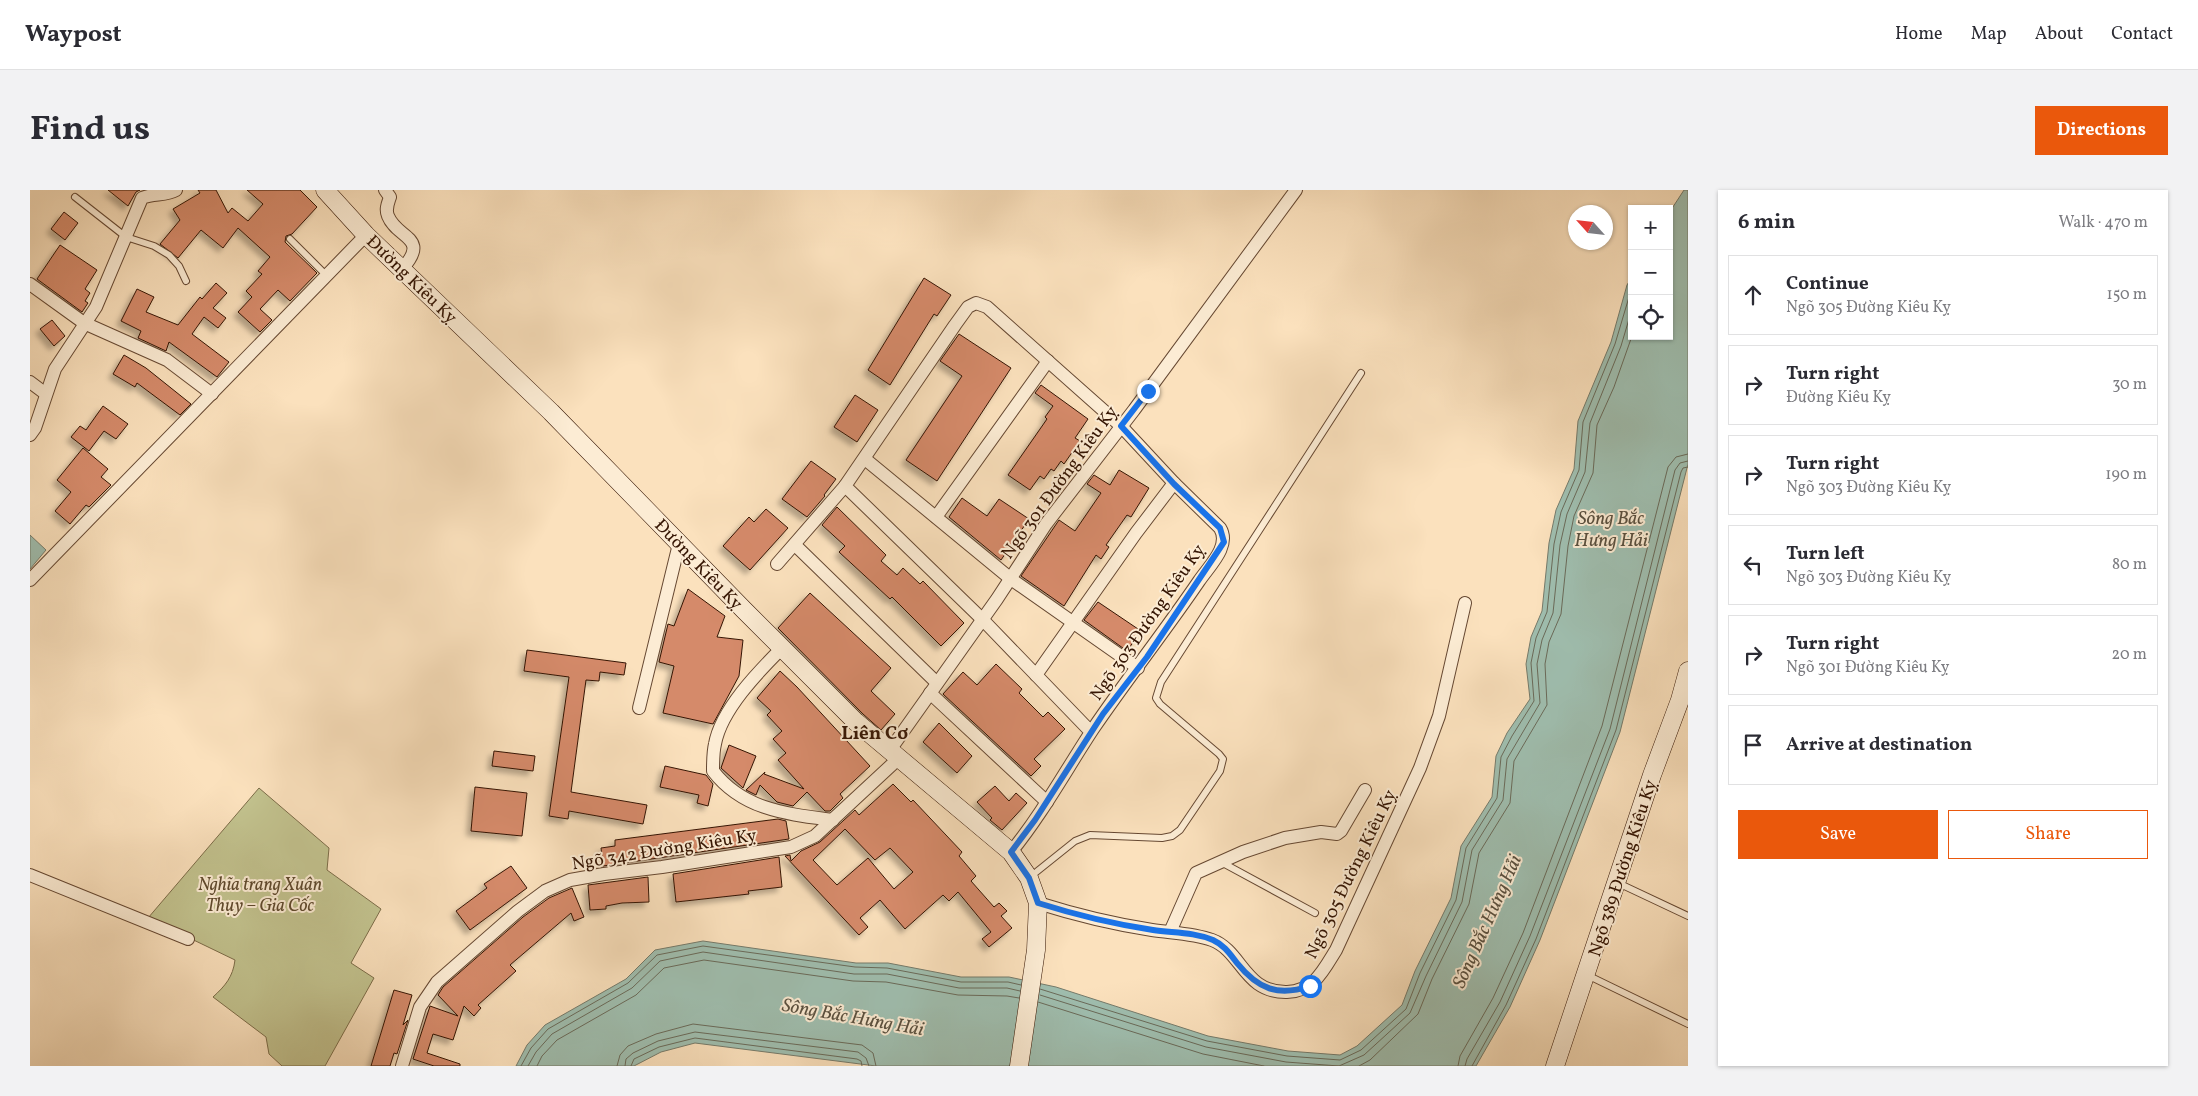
<!DOCTYPE html>
<html lang="en">
<head>
<meta charset="utf-8">
<style>
	body { margin:0; font-family:Vollkorn,serif; background:#f2f2f3; color:#2b2b33 }
	.controls { position:absolute; right:15px; top:15px; display:grid; overflow:hidden; border-radius:0px; box-shadow:0 1px 4px #0004 }
	.controls button { width:45px; height:45px; display:grid; place-items:center; padding:0; border:0; border-bottom:1px solid #e1e1e2; background:#fff; color:#2b2b33; font:25px sans-serif }
	.compass { position:absolute; left:1538px; top:15px; width:45px; height:45px; border-radius:50%; background:#fff; box-shadow:0 1px 4px #0004; rotate:297deg }
	.stop { position:absolute; width:15px; height:15px; margin:-11px; border:4px solid #1a73e8; border-radius:50%; background:#fff }
	.stop.end { background:#1a73e8; border-color:#fff; box-shadow:0 1px 5px #0008 }
	.list { margin:0; padding:0; list-style:none }
	h2 { display:flex; justify-content:space-between; align-items:center; height:65px; margin:0; padding:0 20px; font-size:21px }
	h2 small { font-size:16px; font-weight:400; color:#7c7c81 }
	.list li { display:grid; grid-template-columns:32px 1fr auto; gap:15px; align-items:center; box-sizing:border-box; height:80px; margin:0 10px 10px; padding:0 10px; border:1px solid #e1e1e2; border-radius:0px }
	.list b { display:block; font-size:19px; white-space:nowrap }
	.list p { margin:0; font-size:16px; white-space:nowrap; color:#7c7c81 }
	.list em { font-size:16px; font-style:normal; color:#7c7c81 }
	.actions { display:flex; gap:10px; padding:15px 20px }
	.actions a { flex:1; padding:11px 0; border:1px solid #ea580c; border-radius:0px; text-align:center; font-size:18px; color:#ea580c }
	.actions .main { background:#ea580c; color:#fff }
	.icon { flex:none; width:28px; height:28px; fill:none; stroke:currentColor; stroke-width:2; stroke-linecap:round; stroke-linejoin:round }
	.map { position:relative; flex:none; width:1658px; height:876px; overflow:hidden; border-radius:0px }
	header { display:flex; align-items:center; gap:30px; box-sizing:border-box; height:70px; padding:0 25px; background:#fff; border-bottom:1px solid #e1e1e2 }
	header strong { font-size:24px }
	nav { display:flex; gap:28px; margin-inline-start:auto; font-size:18px }
	.intro { display:flex; align-items:center; justify-content:space-between; box-sizing:border-box; height:120px; padding:0 30px }
	h1 { margin:0; font-size:35px }
	.button { padding:12px 22px; border-radius:0px; background:#ea580c; color:#fff; font-size:18px; font-weight:700 }
	main { display:flex; gap:30px; padding:0 30px }
	aside { flex:1; background:#fff; border-radius:0px; box-shadow:0 1px 4px #0004 }
	.map>svg:first-child { display:block }
	.green { fill:#c2c28e; stroke:#7c6c48 }
	.water { fill:#9fbeaf; stroke:#757a6a }
	.lines { fill:none; stroke-linecap:round; stroke-linejoin:round }
	.shore { stroke:#6a6a59; stroke-width:1 }
	.building { fill:#d58a6b; stroke:#351503; fill-rule:evenodd; filter:url(#shadow) }
	.lane-casing { stroke:#664832; stroke-width:8 }
	.street-casing { stroke:#664832; stroke-width:14 }
	.secondary-casing { stroke:#351503; stroke-width:19 }
	.lane { stroke:#fcecd4; stroke-width:6 }
	.street { stroke:#fcecd4; stroke-width:12 }
	.secondary { stroke:#fcecd4; stroke-width:18 }
	.route { stroke:#1a73e8; stroke-width:6 }
	.labels { text-anchor:middle; stroke-width:4; stroke-linejoin:round; paint-order:stroke }
	.street-label { font-size:18px; fill:#351503; stroke:#fcecd4 }
	.park-label { font-size:18px; font-style:italic; fill:#5f492d; stroke:#fcecd4 }
	.water-label { font-size:19px; font-style:italic; fill:#5a503f; stroke:#fcecd4 }
	.neighbourhood-label { font-size:19px; font-weight:bold; fill:#351503; stroke:#fcecd4 }
</style>
</head>
<body>
<header>
<strong>Waypost</strong>
<nav><a>Home</a><a>Map</a><a>About</a><a>Contact</a></nav>
</header>
<div class="intro"><h1>Find us</h1><a class="button">Directions</a></div>
<main>
<div class="map">
<svg width="1658" height="876" viewBox="0 0 1658 876">
	<defs>
		<filter id="shadow"><feDropShadow dx="-4.5" dy="4.5" stdDeviation="2.5" flood-color="#0004"/></filter>
	</defs>
	<rect width="100%" height="100%" fill="#fbe1bd"/>
	<filter id="stains"><feTurbulence type="fractalNoise" baseFrequency=".004" numOctaves="4"/><feColorMatrix values="0 0 0 0 .2 0 0 0 0 .09 0 0 0 0 .02 0 0 0 .5 -.17"/></filter>
	<radialGradient id="worn" r=".72"><stop offset=".6" stop-color="#630" stop-opacity="0"/><stop offset="1" stop-color="#630" stop-opacity=".3"/></radialGradient>
	<path class="green" d="M229,598l70,60 -2,22 54,39 -30,54 23,15 -49,88h-43l-13,-12 -3,-17 -53,-40c12,-11 20,-20 22,-37l-87,-42z"/>
	<g class="water">
		<path d="M1654,0h4v274l-68,268 -80,208 -30,67 -34,59h-600l-181,-23 -34,9 -27,14h-118l11,-21 18,-20 81,-46 29,-29 48,-9 153,22h32l73,14h48l47,10 152,49 80,15 52,4 17,-9 45,-41 13,-34 36,-73 10,-52 31,-49 4,-41 11,-23 23,-34 -4,-35 5,-27 11,-26 7,-68 7,-33 18,-41 4,-48 33,-79 16,-57 5,-8v59h37v-123z"/>
		<path d="M0,345l16,15 -16,19z"/>
	</g>
	<g class="lines">
		<g class="shore">
			<path d="M1010,799l167,52 80,15 53,4 21,-10 45,-41 14,-36 36,-73 10,-52 31,-50 4,-41 11,-21 22,-35 -3,-38 5,-25 11,-26 7,-68 7,-32 18,-42 4,-48 32,-78 17,-57"/>
			<path d="M1010,805l166,52 80,15 53,4 25,-11 46,-42 16,-37 36,-74 10,-52 31,-50 4,-41 33,-56 -3,-39 5,-24 11,-27 7,-68 7,-31 18,-42 5,-49 31,-77 11,-37"/>
			<path d="M1008,812l165,52 61,12"/>
			<path d="M491,876l10,-18 17,-19 80,-46 29,-28 46,-9 152,21 32,1 74,14h47l13,3"/>
			<path d="M498,876l8,-14 16,-18 80,-46 28,-27 43,-9 151,22h33l72,14h48l13,3"/>
			<path d="M507,876l5,-10 15,-16 79,-45 28,-27 40,-8 149,21 33,1 72,13 49,1 12,2"/>
			<path d="M587,876l3,-11 8,-9 28,-12 37,-10 169,21 11,8 3,13"/>
			<path d="M595,876l1,-7 7,-6 25,-12 37,-9 163,20 8,6 3,8"/>
			<path d="M601,876l3,-7 25,-12 36,-9 162,21 4,2 1,5"/>
			<path d="M1329,876l11,-6 48,-46 14,-35 37,-75 10,-51 31,-50 4,-42 33,-56 -2,-41 4,-22 12,-28 7,-68 6,-30 19,-43 4,-48 17,-38 18,-51"/>
			<path d="M1428,876l2,-10 33,-58 30,-65 79,-207 66,-259 8,-10 12,-3"/>
			<path d="M1435,876l2,-7 33,-57 30,-66 80,-207 65,-259 5,-7 8,-2"/>
			<path d="M1442,876l34,-61 30,-66 80,-209 65,-258 2,-4 5,-1"/>
		</g>
	</g>
	<g class="building">
		<path d="M78,0h32l-4,2 -8,14z"/>
		<path d="M168,0h18l12,23 4,-5 16,13 15,-17 -16,-14h53l17,17 -25,27 -6,2 -1,6 32,31 -27,28 -12,-11 -18,19 12,11 -12,12 -22,-20 14,-15 -6,-6 16,-17 -4,-3 12,-14 -32,-29 -15,20 -22,-18 -23,28 -18,-14 20,-24 -7,-11 27,-16z"/>
		<path d="M34,22l14,11 -13,17 -14,-11z"/>
		<path d="M30,55l37,25 -12,19 5,4 -5,8 3,2 -6,9 -45,-33z"/>
		<path d="M894,88l27,17 -14,21 -3,-2 -44,71 -22,-15z"/>
		<path d="M186,93l11,10 -14,15 13,10 -8,10 -14,-11 -12,17 37,28 -12,15 -48,-35 -3,9 -28,-13 3,-7 -20,-10 16,-32 17,8 -8,15 32,13 22,-28 2,2z"/>
		<path d="M22,130l13,16 -11,10 -14,-17z"/>
		<path d="M929,144l52,34 -74,113 -31,-21 56,-84 -22,-15z"/>
		<path d="M94,165l22,13 45,36 -11,11 -43,-32 -2,4 -22,-13z"/>
		<path d="M1011,195l47,34 -13,19 5,3 -16,23 -3,-3 -7,10 -3,-2 -7,10 -4,-3 -10,14 -22,-15 39,-56 -2,-2 8,-11 -18,-13z"/>
		<path d="M825,205l23,15 -21,32 -23,-15z"/>
		<path d="M73,216l25,18 -12,15 -12,-8 -15,20 -18,-14 9,-11 6,4z"/>
		<path d="M53,258l25,21 -7,8 10,8 -22,22 -3,-2 -16,19 -15,-13 16,-19 -14,-12z"/>
		<path d="M781,271l25,18 -12,16 1,1 -18,21 -25,-18z"/>
		<path d="M1089,280l30,18 -18,29 -4,-2 -21,30 3,2 -8,12 -5,-4 -32,51 -43,-30 38,-56 16,11 26,-38 -14,-9 7,-9 16,10z"/>
		<path d="M932,308l25,18 12,-17 30,20 -28,41 -52,-43z"/>
		<path d="M807,317l49,48 -5,6 16,14 6,-7 17,16 3,-3 41,42 -23,23 -49,-49 -2,2 -51,-47 6,-6 -23,-21z"/>
		<path d="M736,319l22,19 -38,42 -27,-24 26,-29 5,5z"/>
		<path d="M658,399l37,27 -8,21 26,3 -4,36 -26,48 -50,-11 11,-47 -15,-4 9,-38 6,2z"/>
		<path d="M780,403l81,75 -20,23 24,23 -14,16 -18,-16 -85,-86z"/>
		<path d="M1068,412l43,29 -14,20 -43,-31z"/>
		<path d="M497,460l99,13 -2,12 -24,-3 -1,9 -13,-1 -15,112 76,13 -4,19 -74,-13 -1,8 -19,-3 20,-139 -45,-6z"/>
		<path d="M966,474l26,25 -3,4 24,24 5,-5 17,17 -31,30 7,7 -10,10 -88,-82 20,-22 14,13z"/>
		<path d="M750,481l17,16 73,79 -30,28 3,4 -13,13h-5l-18,-19 -14,14 -16,-4 -17,-17 -4,10 -10,-5 19,-18 -1,2 40,15 -26,-29 8,-7 -13,-14 9,-8 -15,-16 4,-4 -14,-13z"/>
		<path d="M909,533l33,33 -15,17 -34,-31z"/>
		<path d="M699,555l27,11 -13,32 -22,-20z"/>
		<path d="M464,561l41,5 -2,15 -41,-5z"/>
		<path d="M635,576l41,9 7,9 -5,22 -11,-3 2,-8 -39,-8z"/>
		<path d="M863,594l18,18 2,-2 49,52 -3,4 17,20 -5,5 23,26 5,-4 8,8 -6,5 11,12 -23,19 -7,-8 9,-7 -33,-40 -9,9 -6,-6 -38,34 -25,-29 -20,18 8,9 -9,8 -74,-79 5,-1 1,6 10,-10 19,-9 35,-32 4,5zM815,639l30,31 15,-12 23,24 -19,17 -26,-31 -31,27 -24,-25z"/>
		<path d="M965,596l14,15 7,-8 11,10 -25,27 -12,-10 2,-2 -15,-16z"/>
		<path d="M445,597l52,6 -5,43 -51,-5z"/>
		<path d="M748,629l8,2 3,18 -186,27 -2,-18 14,-2v-6z"/>
		<path d="M749,667l3,30 -34,4 1,3 -73,8 -3,-28z"/>
		<path d="M481,676l16,22 -57,42 -14,-19 31,-23 -3,-4z"/>
		<path d="M618,687l1,25 -27,1 -16,3v3l-16,1 -2,-25z"/>
		<path d="M542,698l12,29 -10,4 -3,-8 -61,52 6,6 -38,34 3,3 -7,8 -10,-10 -11,34 -20,-6 -6,19 33,11v2h-26l-21,-7 17,-53 28,10 -20,-21 5,-8 80,-70 26,-19z"/>
		<path d="M364,800l18,5 -9,30 5,-5 -11,34 -3,-1 -4,13h-19z"/>
	</g>
	<g class="lines">
		<defs>
			<g id="lane">
				<path d="M45,7l51,40 28,9 15,9 10,11 7,15"/>
				<path d="M260,49l37,37"/>
				<path d="M1191,672l94,51"/>
				<path d="M1000,687l45,-36 15,-6 72,3 10,-2 8,-6 40,-59 3,-12 -4,-5 -59,-50 -4,-6 5,-16 200,-309"/>
				<path d="M1588,693l70,33"/>
				<path d="M1557,785l101,49"/>
			</g>
			<g id="street">
				<path d="M355,0l5,7c-2,6 -5,12 -2,19 9,23 43,21 14,53"/>
				<path d="M0,94l54,39 83,37 45,34"/>
				<path d="M0,192l16,12"/>
				<path d="M0,245l5,-7 20,-59 41,-62 46,-109c11,-5 24,-2 34,-8"/>
				<path d="M835,269l146,120 127,89"/>
				<path d="M906,327l112,-156"/>
				<path d="M765,355l142,138"/>
				<path d="M747,374l68,-78"/>
				<path d="M0,390l336,-345"/>
				<path d="M752,458c-24,24 -61,62 -67,96 -2,8 -2,19 -2,27 30,39 74,43 120,49"/>
				<path d="M1006,485l100,-142 38,-50"/>
				<path d="M900,503l117,109"/>
				<path d="M609,518l40,-164"/>
				<path d="M860,560l107,-151 49,-75 88,-114 162,-220"/>
				<path d="M981,662c31,-38 55,-82 82,-123 34,-50 72,-98 106,-148 10,-15 32,-35 21,-53l-46,-45 -53,-57 -134,-119 -11,-4 -8,4 -13,18 -110,161 137,133 109,113"/>
				<path d="M0,685l158,64"/>
				<path d="M1008,713c38,12 75,21 114,27 20,3 41,3 60,10 30,11 32,53 75,52 27,-1 36,-21 49,-42l84,-182 19,-52 26,-113"/>
				<path d="M1140,742l26,-59 47,-21 42,-14 36,-6 16,2 4,-3 24,-41"/>
				<path d="M372,876l18,-59 17,-25 81,-71 27,-20 25,-11 34,-6 58,-7 129,-20 24,-11 84,-78"/>
			</g>
			<g id="secondary">
				<path d="M295,0l41,45 185,177 193,198 112,112 155,130 18,26 9,25 -2,47 -17,116"/>
				<path d="M1525,876l97,-291 28,-75 8,-29"/>
			</g>
		</defs>
		<use href="#lane" class="lane-casing"/>
		<use href="#street" class="street-casing"/>
		<use href="#secondary" class="secondary-casing"/>
		<use href="#lane" class="lane"/>
		<use href="#street" class="street"/>
		<use href="#secondary" class="secondary"/>
	</g>
	<g class="lines">
		<path class="route" d="M1118,201l-27,35 53,58 46,44 4,14 -77,115 -44,57 -68,106 -24,32 18,26 9,25c38,12 75,21 115,27 20,3 41,2 60,10 11,5 17,14 24,23 21,26 41,34 73,23"/>
	</g>
	<g class="labels">
		<g class="street-label">
			<text transform="translate(382 89) rotate(44)" y="6">Đường Kiêu Kỵ</text>
			<text transform="translate(1029 292) rotate(-54)" y="6">Ngõ 301 Đường Kiêu Kỵ</text>
			<text transform="translate(669 374) rotate(46)" y="6">Đường Kiêu Kỵ</text>
			<text transform="translate(1117 432) rotate(-55)" y="6">Ngõ 303 Đường Kiêu Kỵ</text>
			<text transform="translate(634 659) rotate(-9)" y="6">Ngõ 342 Đường Kiêu Kỵ</text>
			<text transform="translate(1592 678) rotate(-72)" y="6">Ngõ 389 Đường Kiêu Kỵ</text>
			<text transform="translate(1320 684) rotate(-64)" y="6">Ngõ 305 Đường Kiêu Kỵ</text>
		</g>
		<g class="park-label">
			<text x="230" y="700">Nghĩa trang Xuân<tspan x="230" dy="21">Thụy – Gia Cốc</tspan></text>
		</g>
		<g class="water-label">
			<text x="1581" y="334">Sông Bắc<tspan x="1581" dy="22">Hưng Hải</tspan></text>
			<text transform="translate(1456 731) rotate(-66)" y="7">Sông Bắc Hưng Hải</text>
			<text transform="translate(823 826) rotate(10)" y="7">Sông Bắc Hưng Hải</text>
		</g>
		<g class="neighbourhood-label">
			<text x="845" y="549">Liên Cơ</text>
		</g>
	</g>
	<rect width="100%" height="100%" filter="url(#stains)"/>
	<rect width="100%" height="100%" fill="url(#worn)"/>
</svg>
<div class="controls">
<button>+</button>
<button>−</button>
<button><svg class="icon" aria-label="locate" viewBox="0 0 24 24"><circle cx="12" cy="12" r="6"/><path d="M12 2v4M12 18v4M2 12h4M18 12h4"/></svg></button>
</div>
<svg class="compass" viewBox="-18 -18 36 36"><path d="M0-13l5 13h-10z" fill="#e53935"/><path d="M0 13l5-13h-10z" fill="#7c7c81"/></svg>
<div class="stop" style="left:1280px;top:796px"></div>
<div class="stop end" style="left:1118px;top:201px"></div>
</div>
<aside>
<h2>6 min<small>Walk · 470 m</small></h2>
<ul class="list">
<li><svg class="icon" aria-label="ahead" viewBox="0 0 24 24"><path d="M12 20V5M6 11l6-6 6 6"/></svg><div><b>Continue</b><p>Ngõ 305 Đường Kiêu Kỵ</p></div><em>150 m</em></li>
<li><svg class="icon" aria-label="right" viewBox="0 0 24 24"><path d="M7 20v-9h11M14 6l5 5-5 5"/></svg><div><b>Turn right</b><p>Đường Kiêu Kỵ</p></div><em>30 m</em></li>
<li><svg class="icon" aria-label="right" viewBox="0 0 24 24"><path d="M7 20v-9h11M14 6l5 5-5 5"/></svg><div><b>Turn right</b><p>Ngõ 303 Đường Kiêu Kỵ</p></div><em>190 m</em></li>
<li><svg class="icon" aria-label="left" viewBox="0 0 24 24"><path d="M17 20v-9H6M10 6l-5 5 5 5"/></svg><div><b>Turn left</b><p>Ngõ 303 Đường Kiêu Kỵ</p></div><em>80 m</em></li>
<li><svg class="icon" aria-label="right" viewBox="0 0 24 24"><path d="M7 20v-9h11M14 6l5 5-5 5"/></svg><div><b>Turn right</b><p>Ngõ 301 Đường Kiêu Kỵ</p></div><em>20 m</em></li>
<li><svg class="icon" aria-label="arrive" viewBox="0 0 24 24"><path d="M6 21V4h12l-3 4 3 4H6"/></svg><div><b>Arrive at destination</b></div></li>
</ul>
<div class="actions"><a class="main">Save</a><a>Share</a></div>
</aside>
</main>
</body>
</html>
